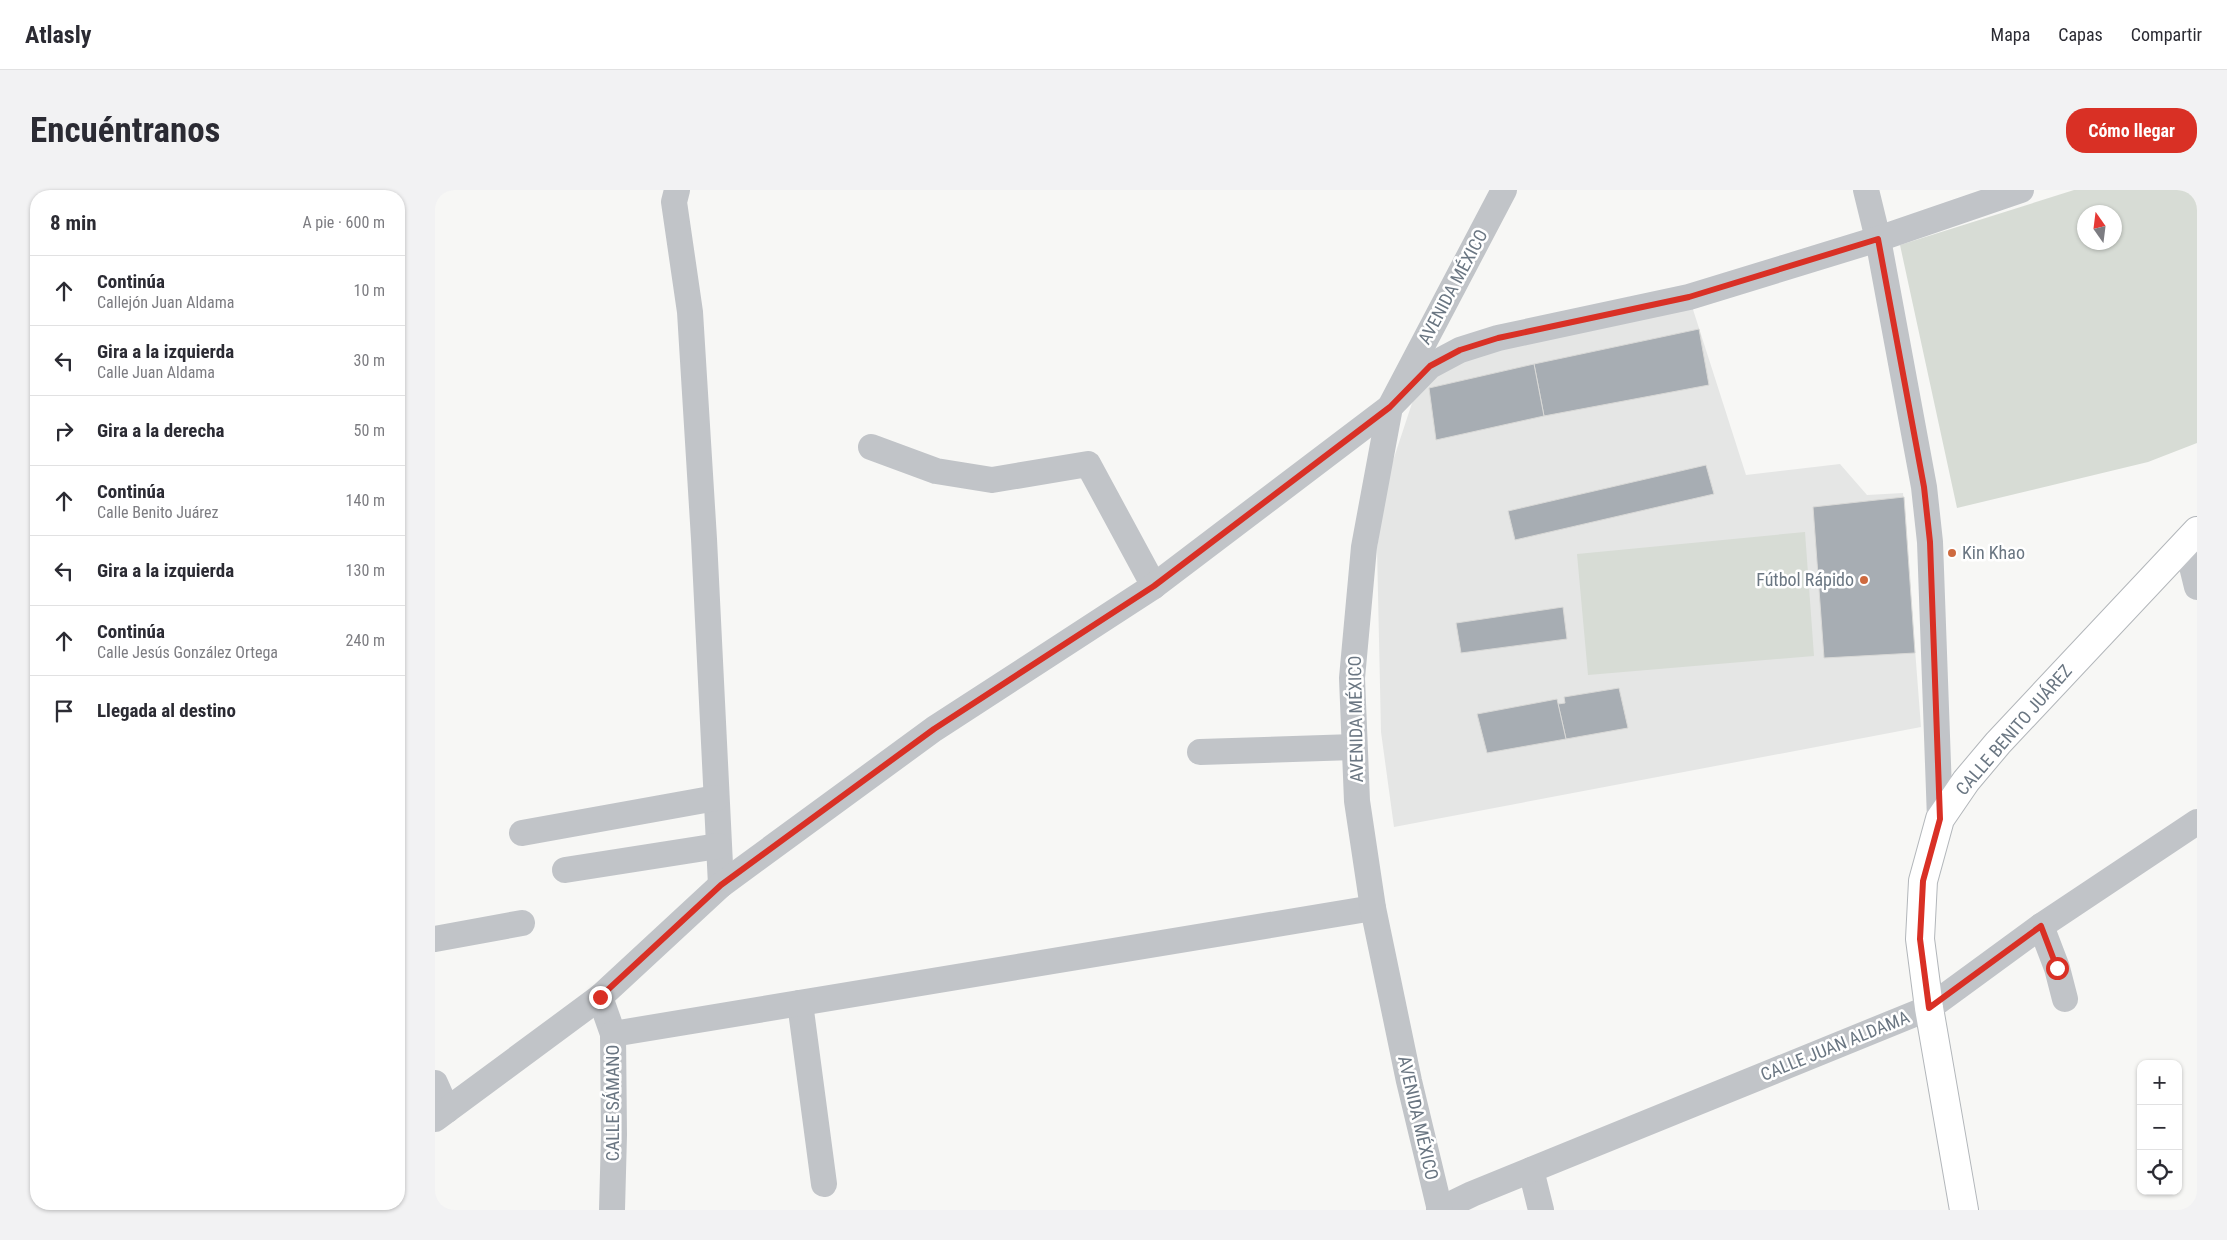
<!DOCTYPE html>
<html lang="es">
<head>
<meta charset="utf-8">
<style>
	body { margin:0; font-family:"Roboto Condensed",sans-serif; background:#f2f2f3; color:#2b2b33 }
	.controls { position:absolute; right:15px; bottom:15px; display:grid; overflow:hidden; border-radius:10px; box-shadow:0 1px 4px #0004 }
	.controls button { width:45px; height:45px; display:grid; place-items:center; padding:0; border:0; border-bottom:1px solid #e1e1e2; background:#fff; color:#2b2b33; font:25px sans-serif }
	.compass { position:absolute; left:1642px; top:15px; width:45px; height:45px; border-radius:50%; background:#fff; box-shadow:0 1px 4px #0004; rotate:346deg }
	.stop { position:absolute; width:15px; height:15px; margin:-11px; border:4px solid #d93025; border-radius:50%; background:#fff }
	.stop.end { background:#d93025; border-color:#fff; box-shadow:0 1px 5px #0008 }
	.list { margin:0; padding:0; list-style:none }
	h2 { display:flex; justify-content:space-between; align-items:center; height:65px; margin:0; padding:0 20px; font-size:21px }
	h2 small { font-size:16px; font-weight:400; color:#7c7c81 }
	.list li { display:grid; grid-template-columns:32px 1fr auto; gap:15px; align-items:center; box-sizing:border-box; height:70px; padding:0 20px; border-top:1px solid #e1e1e2 }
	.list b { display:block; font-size:19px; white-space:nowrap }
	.list p { margin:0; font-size:16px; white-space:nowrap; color:#7c7c81 }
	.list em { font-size:16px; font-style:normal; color:#7c7c81 }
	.icon { flex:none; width:28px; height:28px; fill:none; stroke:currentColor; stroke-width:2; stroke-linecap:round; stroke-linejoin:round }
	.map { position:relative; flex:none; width:1762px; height:1020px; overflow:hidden; border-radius:20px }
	header { display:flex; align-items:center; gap:30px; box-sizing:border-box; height:70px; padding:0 25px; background:#fff; border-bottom:1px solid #e1e1e2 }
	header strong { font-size:24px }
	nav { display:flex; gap:28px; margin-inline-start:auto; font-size:18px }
	.intro { display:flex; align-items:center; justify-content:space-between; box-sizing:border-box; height:120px; padding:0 30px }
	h1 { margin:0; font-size:35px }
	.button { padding:12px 22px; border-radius:20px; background:#d93025; color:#fff; font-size:18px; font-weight:700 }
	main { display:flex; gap:30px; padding:0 30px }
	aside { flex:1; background:#fff; border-radius:20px; box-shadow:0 1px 4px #0004 }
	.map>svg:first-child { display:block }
	.built { fill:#e5e6e5 }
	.green { fill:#d7dcd5; fill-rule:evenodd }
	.building { fill:#a7adb3; stroke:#d9d9d7 }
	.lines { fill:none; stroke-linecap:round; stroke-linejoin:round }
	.secondary-casing { stroke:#b2b6ba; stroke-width:30 }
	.minor { stroke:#c1c4c8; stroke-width:26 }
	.secondary { stroke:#fff; stroke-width:28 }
	.route { stroke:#d93025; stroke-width:6 }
	.poi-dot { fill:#ce6a3f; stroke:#fff; stroke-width:2 }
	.labels { text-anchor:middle; stroke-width:5; stroke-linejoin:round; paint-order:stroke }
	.street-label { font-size:18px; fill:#6a7682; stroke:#fff }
	.poi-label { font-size:18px; fill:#6a7682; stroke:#fff; text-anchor:start }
</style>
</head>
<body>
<header>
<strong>Atlasly</strong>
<nav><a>Mapa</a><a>Capas</a><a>Compartir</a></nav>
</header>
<div class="intro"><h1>Encuéntranos</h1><a class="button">Cómo llegar</a></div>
<main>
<aside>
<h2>8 min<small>A pie · 600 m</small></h2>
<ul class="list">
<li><svg class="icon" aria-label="ahead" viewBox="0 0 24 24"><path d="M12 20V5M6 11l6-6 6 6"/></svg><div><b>Continúa</b><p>Callejón Juan Aldama</p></div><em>10 m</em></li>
<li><svg class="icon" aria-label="left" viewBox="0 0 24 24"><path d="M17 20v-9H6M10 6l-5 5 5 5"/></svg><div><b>Gira a la izquierda</b><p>Calle Juan Aldama</p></div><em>30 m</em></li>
<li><svg class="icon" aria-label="right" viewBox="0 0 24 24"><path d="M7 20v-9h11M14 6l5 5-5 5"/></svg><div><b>Gira a la derecha</b></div><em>50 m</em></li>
<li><svg class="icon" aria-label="ahead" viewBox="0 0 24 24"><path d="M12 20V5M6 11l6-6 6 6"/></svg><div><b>Continúa</b><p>Calle Benito Juárez</p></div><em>140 m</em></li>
<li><svg class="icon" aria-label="left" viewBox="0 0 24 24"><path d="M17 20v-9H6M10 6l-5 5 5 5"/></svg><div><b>Gira a la izquierda</b></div><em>130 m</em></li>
<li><svg class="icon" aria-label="ahead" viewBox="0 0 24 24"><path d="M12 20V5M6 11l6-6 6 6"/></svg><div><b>Continúa</b><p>Calle Jesús González Ortega</p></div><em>240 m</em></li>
<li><svg class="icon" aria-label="arrive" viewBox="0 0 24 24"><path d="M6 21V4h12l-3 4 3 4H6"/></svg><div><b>Llegada al destino</b></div></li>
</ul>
</aside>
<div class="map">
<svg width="1762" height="1020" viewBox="0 0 1762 1020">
	<rect width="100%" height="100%" fill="#f7f7f5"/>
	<path class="built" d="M1254,107l57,178 94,-11 27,31 36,-2 18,234 -527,100 -13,-95 -4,-184 10,-69 28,-85 15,-28z"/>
	<g class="green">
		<path d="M1639,0h123v253l-49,19 -191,46 -57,-263zM1650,22h30v30h-30z"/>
		<path d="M1370,342l9,124 -226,19 -11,-121z"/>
	</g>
	<g class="building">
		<path d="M1264,139l10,56 -165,31 -10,-52z"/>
		<path d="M1099,174l10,52 -108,24 -7,-52z"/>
		<path d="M1271,275l8,29 -199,46 -7,-29z"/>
		<path d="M1469,307l11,156 -91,5 -11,-151z"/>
		<path d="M1128,417l4,32 -106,14 -5,-30z"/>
		<path d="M1184,498l9,40 -62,11 -8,-35 7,-1 -1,-6z"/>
		<path d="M1122,509l9,40 -79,14 -10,-39z"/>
	</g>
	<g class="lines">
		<defs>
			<path id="secondary" d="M1529,1020l-35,-202 -9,-69 3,-58 17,-62 26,-38 32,-38 199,-212"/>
		</defs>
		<use href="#secondary" class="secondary-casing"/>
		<g class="minor">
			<path d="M242,0l-3,12 16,110 14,227 17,346"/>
			<path d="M1431,0l12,49 46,248 6,55 10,277"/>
			<path d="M436,257l65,24 56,9 96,-16 66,122"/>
			<path d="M1751,352l11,45"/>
			<path d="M765,562l154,-5"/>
			<path d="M87,643l194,-35"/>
			<path d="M130,680l153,-24"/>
			<path d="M1606,736l16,42 8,31"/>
			<path d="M0,749l87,-16"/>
			<path d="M165,807l13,37 1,101 -2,75"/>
			<path d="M365,813l24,181"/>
			<path d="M178,844l760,-126"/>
			<path d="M0,893l12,27"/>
			<path d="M0,929l165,-122 121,-112 213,-156 220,-143 236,-179 40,-41 30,-16 38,-12 191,-41 189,-58 143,-49"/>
			<path d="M1096,980l10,40"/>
			<path d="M1004,1020l33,-16 457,-186 112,-82 156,-104"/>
			<path d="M1005,1020l-31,-129 -36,-173 -16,-107 -5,-123 12,-131 26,-140 114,-217"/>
		</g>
		<use href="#secondary" class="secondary"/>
	</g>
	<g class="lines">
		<path class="route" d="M165,807l121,-112 213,-156 220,-143 236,-179 40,-41 30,-16 38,-12 191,-41 189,-58 46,248 6,55 10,277 -17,62 -3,58 9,69 112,-82 16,42"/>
	</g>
	<g class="poi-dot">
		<circle cx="1517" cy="363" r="5"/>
		<circle cx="1429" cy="390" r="5"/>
	</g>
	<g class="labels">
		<g class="street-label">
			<text transform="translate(1018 97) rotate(-62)" y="6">AVENIDA MÉXICO</text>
			<text transform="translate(921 529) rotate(-91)" y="6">AVENIDA MÉXICO</text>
			<text transform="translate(1579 540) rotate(-49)" y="6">CALLE BENITO JUÁREZ</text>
			<text transform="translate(1400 856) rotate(-22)" y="6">CALLE JUAN ALDAMA</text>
			<text transform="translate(178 913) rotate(-90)" y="6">CALLE SÁMANO</text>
			<text transform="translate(983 928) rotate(77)" y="6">AVENIDA MÉXICO</text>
		</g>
		<g class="poi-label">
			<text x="1527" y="369">Kin Khao</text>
			<text x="1419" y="396" text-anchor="end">Fútbol Rápido</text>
		</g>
	</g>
</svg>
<div class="controls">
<button>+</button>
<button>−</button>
<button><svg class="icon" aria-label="locate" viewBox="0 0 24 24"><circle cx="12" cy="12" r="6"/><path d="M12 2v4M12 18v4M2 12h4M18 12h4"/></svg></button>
</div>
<svg class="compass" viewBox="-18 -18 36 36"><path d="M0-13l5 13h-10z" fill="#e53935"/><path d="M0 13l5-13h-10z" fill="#7c7c81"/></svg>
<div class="stop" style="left:1622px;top:778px"></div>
<div class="stop end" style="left:165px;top:807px"></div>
</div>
</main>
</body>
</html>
